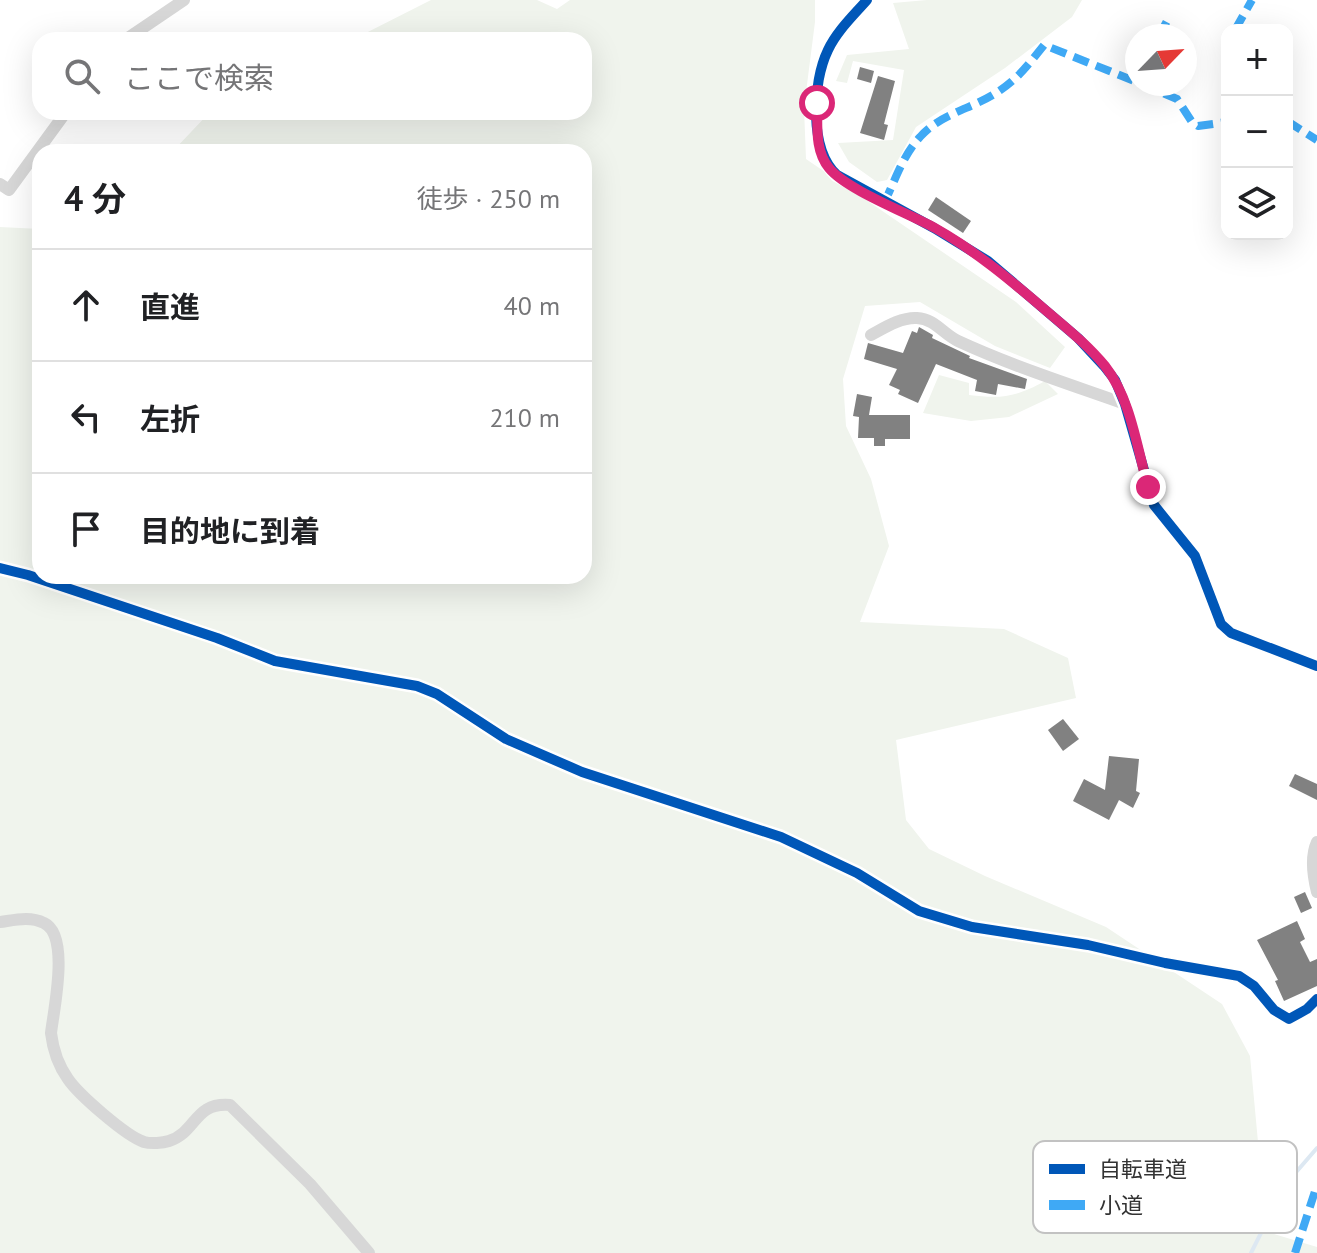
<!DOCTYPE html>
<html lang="ja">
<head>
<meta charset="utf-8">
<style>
	body { margin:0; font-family:"PT Sans","Noto Sans JP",sans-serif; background:#f6f6f6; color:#202124 }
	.controls { position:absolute; right:24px; top:24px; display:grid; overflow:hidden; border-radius:16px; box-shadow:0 8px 32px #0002 }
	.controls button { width:72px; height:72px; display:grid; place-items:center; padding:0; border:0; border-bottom:2px solid #e0e0e0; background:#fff; color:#202124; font:40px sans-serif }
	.compass { position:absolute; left:1125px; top:24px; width:72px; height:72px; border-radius:50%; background:#fff; box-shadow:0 8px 32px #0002; rotate:65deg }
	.stop { position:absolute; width:24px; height:24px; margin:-18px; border:6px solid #db2777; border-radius:50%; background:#fff }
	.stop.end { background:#db2777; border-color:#fff; box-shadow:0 2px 8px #0008 }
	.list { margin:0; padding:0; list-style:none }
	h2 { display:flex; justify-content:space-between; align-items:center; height:104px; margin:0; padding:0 32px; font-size:34px }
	h2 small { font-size:26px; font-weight:400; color:#757577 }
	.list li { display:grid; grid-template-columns:52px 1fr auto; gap:24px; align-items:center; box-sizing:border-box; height:112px; padding:0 32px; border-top:2px solid #e0e0e0 }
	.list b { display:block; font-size:30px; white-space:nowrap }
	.list em { font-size:26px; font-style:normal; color:#757577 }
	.icon { flex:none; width:44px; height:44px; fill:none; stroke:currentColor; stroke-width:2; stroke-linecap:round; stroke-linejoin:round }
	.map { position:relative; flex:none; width:1317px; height:1253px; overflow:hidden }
	.search { position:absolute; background:#fff; box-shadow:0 8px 32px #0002; left:32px; top:32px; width:560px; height:88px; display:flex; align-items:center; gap:20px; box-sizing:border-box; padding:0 28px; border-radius:24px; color:#757577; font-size:30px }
	.panel { position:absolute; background:#fff; box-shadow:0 8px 32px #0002; left:32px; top:144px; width:560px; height:440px; border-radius:24px }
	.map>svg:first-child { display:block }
	.green { fill:#f0f4ed }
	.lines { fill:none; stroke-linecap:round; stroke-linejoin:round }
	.stream { stroke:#dde8f2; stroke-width:4 }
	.building { fill:#818181 }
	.street { stroke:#d7d7d7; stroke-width:12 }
	.quiet { stroke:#3fa9f5; stroke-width:8; stroke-dasharray:16 8; stroke-linecap:butt }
	.cycleway-casing { stroke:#fff; stroke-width:15 }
	.cycleway { stroke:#0057b8; stroke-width:10 }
	.route { stroke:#db2777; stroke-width:10 }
	.key { fill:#fff; stroke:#c2c2c2; stroke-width:2 }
	.key-label { font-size:22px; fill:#333 }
</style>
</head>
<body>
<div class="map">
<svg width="1317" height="1253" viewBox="0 0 1317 1253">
	<rect width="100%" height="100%" fill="#fff"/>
	<g class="green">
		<path d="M431,0h106l20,9 13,-9h245v22l-11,86 2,51 210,143 49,45 -15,21 -55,-22 -75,-44 -55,4 -22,73 3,47 25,53 18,67 -29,76 144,7 64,29 8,40 -180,42 10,80 23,29 56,27 121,51 116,77 28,52 8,86 -7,68 23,24 43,13v6h-1317v-1026l40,2v347h544v-424h-412l38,-40h374v-72h-232z"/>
		<path d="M927,0h155l-10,17 -67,51 -89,59 -29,53 -10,2 -28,-20 -11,-19 55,-3 11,-70 -51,-9 -6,22 -11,-2 11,-26 62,-6 -16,-46z"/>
		<path d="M939,375l30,8v12c33,4 47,2 76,-14l13,13 -49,23 -38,4 -48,-8z"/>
	</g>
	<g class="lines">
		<path class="stream" d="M1251,1253l34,-68 32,-37"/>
	</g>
	<g class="building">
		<path d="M860,67l14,4 -3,12 -14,-4z"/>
		<path d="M878,76l17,5 -11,43 4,1 -4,15 -24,-7z"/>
		<path d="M936,197l35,24 -8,12 -35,-23z"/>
		<path d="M919,327l14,8 -1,3 38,18 -1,2 58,21 -2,10 -27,-5 -2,11 -21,-4 2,-11 -41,-16 -18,39 -20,-9 2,-4 -11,-5 8,-16 -33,-10 4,-16 35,10 9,-22 5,2z"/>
		<path d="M857,394l15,3 -3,18h41v24h-25v7h-11v-8h-16l1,-21 -6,-1z"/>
		<path d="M1063,719l16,20 -16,12 -15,-21z"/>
		<path d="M1109,756l30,3 -3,32 4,2 -7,15 -14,-8 -10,20 -36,-19 11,-22 21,11z"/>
		<path d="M1295,774l22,10v16l-28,-14z"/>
		<path d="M1305,892l7,16 -11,5 -7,-16z"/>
		<path d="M1297,921l8,18 -5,3 10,20 7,-3v27l-33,15 -9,-20 3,-1 -21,-40z"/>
	</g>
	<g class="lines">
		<g class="street">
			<path d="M867,0c-14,16 -30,31 -39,50 -16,33 -19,99 9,125l97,53 54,33 90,77 26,28 11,14 10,24 29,101 41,51 26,68 10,9 86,33"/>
			<path d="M125,40l59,-40"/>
			<path d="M0,184l9,6 57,-78"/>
			<path d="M871,335c13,-7 30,-18 46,-17 18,1 26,16 41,23 54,25 111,43 167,63"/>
			<path d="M0,568l28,7 189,63 58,23 142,25 20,8 69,45 76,33 199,65 76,36 62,38 53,16 116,18 77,18 74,13 15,10 20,24 15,9 18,-10 10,-10"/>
			<path d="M1317,842c-7,15 -4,34 0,50"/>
			<path d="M0,922c15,-2 30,-6 44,1 26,12 10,85 7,110 2,17 7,32 17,46 11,16 58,57 76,63 7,2 19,1 25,-1 28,-9 25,-39 61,-36l80,79 59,69"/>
		</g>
		<g class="quiet">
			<path d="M1235,30l17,-30"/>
			<path d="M1159,36l9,-17"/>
			<path d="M1226,45l1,-1"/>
			<path d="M1142,84l35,15 15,23 6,4 29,-4"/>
			<path d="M1287,121l30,19"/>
			<path d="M884,203c11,-22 19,-48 36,-66 20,-23 51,-28 76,-44 22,-14 32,-28 48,-48l93,37"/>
			<path d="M1295,1253l22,-68"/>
		</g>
		<defs>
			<g id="cycleway">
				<path d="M867,0c-14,16 -30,31 -39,50 -16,33 -19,99 9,125l97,53 54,33 90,77 26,28 11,14 10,24 29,101 41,51 26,68 10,9 86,33"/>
				<path d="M0,568l28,7 189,63 58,23 142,25 20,8 69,45 76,33 199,65 76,36 62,38 53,16 116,18 77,18 74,13 15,10 20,24 15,9 18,-10 10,-10"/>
			</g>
		</defs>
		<use href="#cycleway" class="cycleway-casing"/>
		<use href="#cycleway" class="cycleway"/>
	</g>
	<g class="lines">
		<path class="route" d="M817,103c1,21 -3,47 12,65 18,22 79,45 106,60 39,22 73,50 108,80 21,18 44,36 62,58 26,33 32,82 43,121"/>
	</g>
	<rect x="1033" y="1141" width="264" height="92" rx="12" class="key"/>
	<rect x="1049" y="1164" width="36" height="10" fill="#0057b8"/>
	<rect x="1049" y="1200" width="36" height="10" fill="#3fa9f5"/>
	<g class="key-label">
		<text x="1099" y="1177">自転車道</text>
		<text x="1099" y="1213">小道</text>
	</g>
</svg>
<div class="controls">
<button>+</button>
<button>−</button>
<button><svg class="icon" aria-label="layers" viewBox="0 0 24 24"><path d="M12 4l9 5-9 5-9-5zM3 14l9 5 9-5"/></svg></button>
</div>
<svg class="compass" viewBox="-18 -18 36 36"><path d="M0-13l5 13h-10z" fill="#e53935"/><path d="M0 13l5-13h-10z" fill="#757577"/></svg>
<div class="stop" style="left:817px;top:103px"></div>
<div class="stop end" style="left:1148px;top:487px"></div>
<div class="search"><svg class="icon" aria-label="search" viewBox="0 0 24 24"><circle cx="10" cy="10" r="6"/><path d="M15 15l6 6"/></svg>ここで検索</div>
<section class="panel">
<h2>4 分<small>徒歩 · 250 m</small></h2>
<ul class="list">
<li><svg class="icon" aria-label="ahead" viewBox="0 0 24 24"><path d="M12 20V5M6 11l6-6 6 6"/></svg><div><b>直進</b></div><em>40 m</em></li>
<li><svg class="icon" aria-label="left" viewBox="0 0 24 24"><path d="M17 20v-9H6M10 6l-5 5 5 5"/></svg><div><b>左折</b></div><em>210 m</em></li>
<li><svg class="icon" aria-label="arrive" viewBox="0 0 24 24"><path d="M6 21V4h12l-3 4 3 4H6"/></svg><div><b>目的地に到着</b></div></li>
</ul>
</section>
</div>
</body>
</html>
